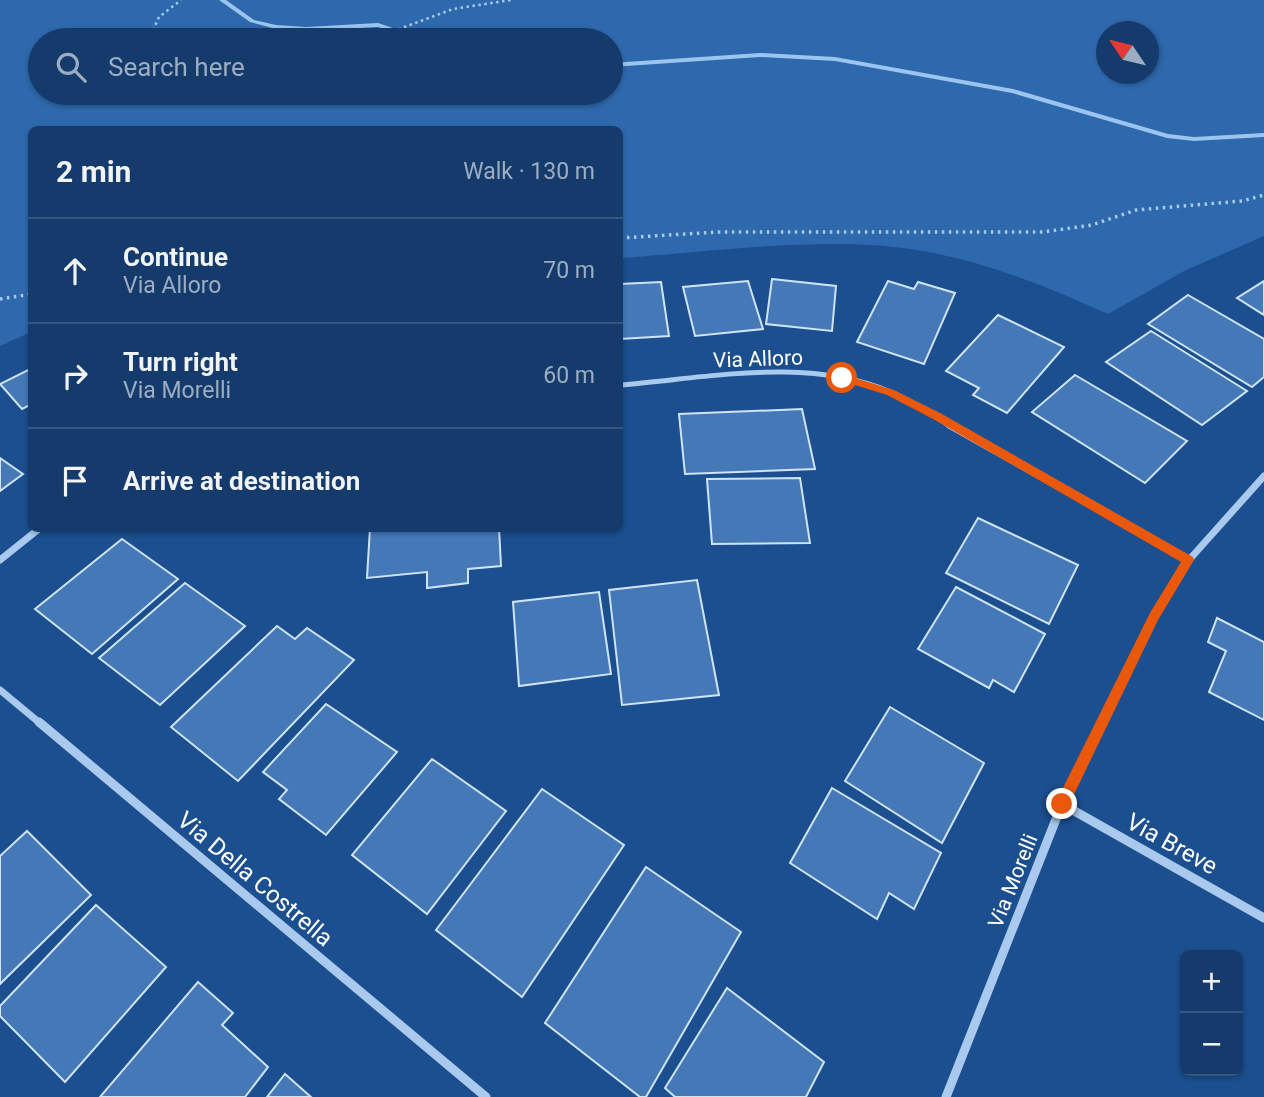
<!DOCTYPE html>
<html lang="en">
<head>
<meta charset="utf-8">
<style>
	body { margin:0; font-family:Roboto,sans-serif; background:#214673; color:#f1f3f6 }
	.controls { position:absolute; right:21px; bottom:21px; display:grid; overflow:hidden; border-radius:10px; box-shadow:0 2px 5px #0004 }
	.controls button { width:63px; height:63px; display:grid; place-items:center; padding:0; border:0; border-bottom:2px solid #33557e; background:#143b6b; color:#f1f3f6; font:35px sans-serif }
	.compass { position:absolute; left:1096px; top:21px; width:63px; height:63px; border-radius:50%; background:#143b6b; box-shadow:0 2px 5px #0004; rotate:305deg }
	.stop { position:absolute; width:21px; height:21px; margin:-16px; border:5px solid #ea580c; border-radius:50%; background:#fff }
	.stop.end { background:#ea580c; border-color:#fff; box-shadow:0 2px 7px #0008 }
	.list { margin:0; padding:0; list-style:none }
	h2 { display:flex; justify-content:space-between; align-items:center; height:91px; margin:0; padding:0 28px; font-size:30px }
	h2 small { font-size:23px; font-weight:400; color:#9dadc1 }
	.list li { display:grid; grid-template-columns:46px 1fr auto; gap:21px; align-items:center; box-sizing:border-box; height:105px; padding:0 28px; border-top:2px solid #33557e }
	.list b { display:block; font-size:26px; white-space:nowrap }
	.list p { margin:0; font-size:23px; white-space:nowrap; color:#9dadc1 }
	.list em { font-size:23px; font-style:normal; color:#9dadc1 }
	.icon { flex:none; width:38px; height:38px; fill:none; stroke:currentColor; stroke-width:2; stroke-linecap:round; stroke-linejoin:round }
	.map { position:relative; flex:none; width:1264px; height:1097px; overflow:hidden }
	.search { position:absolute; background:#143b6b; box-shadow:0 2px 5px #0004; left:28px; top:28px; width:595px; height:77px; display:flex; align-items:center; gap:18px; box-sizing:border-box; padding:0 24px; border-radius:38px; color:#9dadc1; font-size:26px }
	.panel { position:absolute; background:#143b6b; box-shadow:0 2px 5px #0004; left:28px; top:126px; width:595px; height:406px; border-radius:10px }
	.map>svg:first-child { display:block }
	.green { fill:#2e69ad; fill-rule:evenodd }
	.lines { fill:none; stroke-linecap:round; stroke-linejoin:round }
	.stream { fill:#9cc4f0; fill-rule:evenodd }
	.building { fill:#4478b7; stroke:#cfe3fa; stroke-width:2 }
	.path-far1 { stroke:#a9c9ee; stroke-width:2.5; stroke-dasharray:2.5 3.5; stroke-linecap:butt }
	.path { stroke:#a9c9ee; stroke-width:3.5; stroke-dasharray:2.5 4.5; stroke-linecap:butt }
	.minor-far2 { stroke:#a9c9ee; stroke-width:5 }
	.minor-far1 { stroke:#a9c9ee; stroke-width:7 }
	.minor { stroke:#a9c9ee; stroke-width:9 }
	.route { fill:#ea580c }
	.labels { text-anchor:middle; stroke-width:7; stroke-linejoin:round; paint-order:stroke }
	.street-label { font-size:21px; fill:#fff; stroke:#1b4f8f }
	.near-street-label { font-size:24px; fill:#fff; stroke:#1b4f8f }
</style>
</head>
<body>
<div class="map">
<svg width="1264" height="1097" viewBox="0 0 1264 1097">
	<rect width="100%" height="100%" fill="#1b4f8f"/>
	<path class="green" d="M0,0h1264v236l-80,35 -76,43c-62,-28 -124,-53 -191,-64 -90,-15 -206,2 -297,8v-128h-588l-1,202 -31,14zM1106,32h42v42h-42zM40,40h571v53h-571z"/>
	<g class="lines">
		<g class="stream">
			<path d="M219,0h7l28,20 22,5 30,2 72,-4 51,17h-9l-42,-13 -72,4 -30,-2 -26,-7z"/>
			<path d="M760,53l75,4 178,32 155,45 26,3 70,-4v4l-70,4 -27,-3 -155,-45 -177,-32 -75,-4 -149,10v-4z"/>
		</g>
	</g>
	<g class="building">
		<path d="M772,279l64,7 -4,45 -66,-7z"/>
		<path d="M748,281l15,48 -68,7 -12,-49z"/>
		<path d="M888,281l26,8 4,-7 37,11 -31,71 -67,-22z"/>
		<path d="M1264,281v34l-27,-17z"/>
		<path d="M661,282l8,54 -49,3v-55z"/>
		<path d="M1188,295l76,44v38l-12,10 -104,-63z"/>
		<path d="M998,315l66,32 -57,66 -34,-18 6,-7 -33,-17z"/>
		<path d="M1151,331l96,60 -45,34 -96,-63z"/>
		<path d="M32,368v36l-10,5 -22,-25z"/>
		<path d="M1075,375l112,66 -42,42 -113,-71z"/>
		<path d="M802,409l13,60 -130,5 -6,-60z"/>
		<path d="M0,458l23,16 -23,17z"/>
		<path d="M800,478l10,65 -98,1 -5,-65z"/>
		<path d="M978,518l100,47 -29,59 -103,-51z"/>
		<path d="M370,528h129l2,38 -33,3v14l-41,5v-16l-60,6z"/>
		<path d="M122,539l56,40 -86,75 -57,-45z"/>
		<path d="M697,580l22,115 -97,10 -13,-115z"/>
		<path d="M185,583l60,43 -85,79 -61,-47z"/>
		<path d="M956,587l89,47 -31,58 -21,-12 -4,8 -71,-39z"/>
		<path d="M599,592l12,82 -92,12 -6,-84z"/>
		<path d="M1217,618l47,24v78l-55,-28 17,-41 -18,-9z"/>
		<path d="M277,626l18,13 12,-11 47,32 -116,121 -67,-54z"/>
		<path d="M326,704l71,48 -71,83 -47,-36 8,-9 -24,-18z"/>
		<path d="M890,707l94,56 -42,80 -97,-62z"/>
		<path d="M432,759l74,52 -79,103 -75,-59z"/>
		<path d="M832,788l109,65 -27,56 -25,-16 -12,26 -87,-56z"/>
		<path d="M542,789l82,56 -102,152 -86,-67z"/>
		<path d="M27,831l64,64 -91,89v-128z"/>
		<path d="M646,867l95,65 -95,165h-6l-95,-74z"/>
		<path d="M96,905l70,62 -101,115 -65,-66v-10z"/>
		<path d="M198,982l35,31 -11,12 46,42 -23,30h-145z"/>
		<path d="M727,988l97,74 -18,35h-131l-10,-9z"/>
		<path d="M285,1074l26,23h-44z"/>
	</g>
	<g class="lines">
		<g class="path-far1">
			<path d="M167,40l-8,-2 -6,-8 6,-13 22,-17"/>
			<path d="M358,40l17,-2 78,-29 58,-9"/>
		</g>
		<g class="path">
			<path d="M620,238l98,-6h325l49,-7 44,-15 106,-9 22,-6"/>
			<path d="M0,299l32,-5"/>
		</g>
		<path class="minor-far2" d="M620,385c88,-7 187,-29 271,7 21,9 41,23 61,35"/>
		<g class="minor-far1">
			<path d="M949,425l240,135"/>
			<path d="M0,560l40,-32"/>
			<path d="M0,690l41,34"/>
			<path d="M1101,724l53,-108 35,-56 75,-84"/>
		</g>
		<g class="minor">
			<path d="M39,722l447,375"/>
			<path d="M1062,804l202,114"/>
			<path d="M946,1097l116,-293 40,-82"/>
		</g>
	</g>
	<path class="route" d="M842,374l52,16 48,24 251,143 1,3 -36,60 -91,189h-10v-9l93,-187 31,-51 -246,-142 -48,-25 -48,-15 -2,-2z"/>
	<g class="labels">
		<g class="street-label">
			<text transform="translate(758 359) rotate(-2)" y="7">Via Alloro</text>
			<text transform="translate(1013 881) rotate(-68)" y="7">Via Morelli</text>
		</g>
		<g class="near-street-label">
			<text transform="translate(1172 844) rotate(29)" y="8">Via Breve</text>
			<text transform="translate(255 879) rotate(40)" y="8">Via Della Costrella</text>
		</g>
	</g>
</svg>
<div class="controls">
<button>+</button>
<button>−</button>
</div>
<svg class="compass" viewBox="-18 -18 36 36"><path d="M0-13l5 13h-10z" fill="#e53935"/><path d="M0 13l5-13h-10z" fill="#9dadc1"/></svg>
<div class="stop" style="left:842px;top:378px"></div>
<div class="stop end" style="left:1062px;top:804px"></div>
<div class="search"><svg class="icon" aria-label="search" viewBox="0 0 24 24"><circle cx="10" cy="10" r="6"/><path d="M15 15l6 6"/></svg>Search here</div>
<section class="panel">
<h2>2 min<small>Walk · 130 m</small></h2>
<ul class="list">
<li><svg class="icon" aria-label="ahead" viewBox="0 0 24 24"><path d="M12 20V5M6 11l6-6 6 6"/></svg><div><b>Continue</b><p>Via Alloro</p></div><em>70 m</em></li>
<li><svg class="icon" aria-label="right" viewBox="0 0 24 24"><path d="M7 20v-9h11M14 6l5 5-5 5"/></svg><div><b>Turn right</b><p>Via Morelli</p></div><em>60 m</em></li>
<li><svg class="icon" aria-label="arrive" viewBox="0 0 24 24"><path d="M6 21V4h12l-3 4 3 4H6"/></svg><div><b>Arrive at destination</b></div></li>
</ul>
</section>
</div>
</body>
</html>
